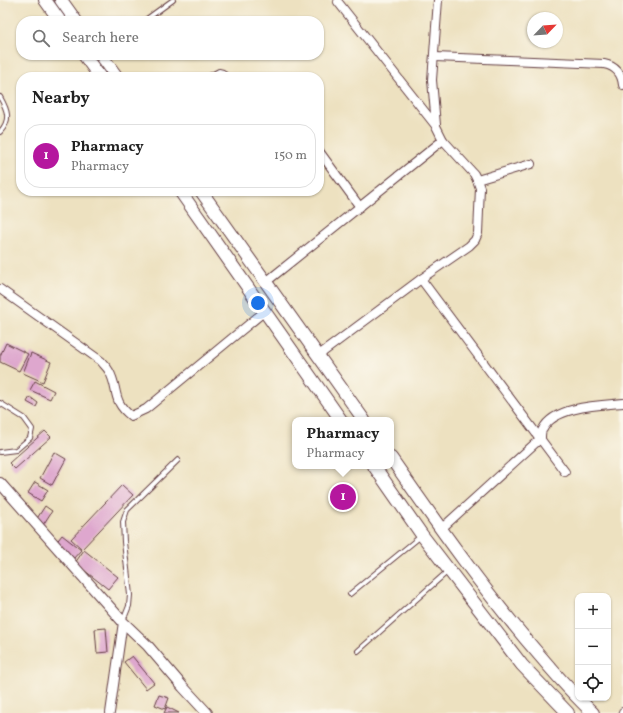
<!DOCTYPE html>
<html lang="en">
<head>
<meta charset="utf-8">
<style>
	body { margin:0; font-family:Vollkorn,serif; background:#f2f2f2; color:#222 }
	.controls { position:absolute; right:12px; bottom:12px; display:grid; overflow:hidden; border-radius:8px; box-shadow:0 1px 3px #0004 }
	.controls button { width:36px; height:36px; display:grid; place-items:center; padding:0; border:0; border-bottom:1px solid #e0e0e0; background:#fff; color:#222; font:20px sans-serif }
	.compass { position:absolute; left:527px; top:12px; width:36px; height:36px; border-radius:50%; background:#fff; box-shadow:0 1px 3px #0004; rotate:65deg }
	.you { position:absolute; left:258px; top:303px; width:14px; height:14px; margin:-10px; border:3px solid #fff; border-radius:50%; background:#1a73e8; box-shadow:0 0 0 6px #1a73e833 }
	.badge { display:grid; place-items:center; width:26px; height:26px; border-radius:50%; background:#b5179e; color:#fff; font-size:13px; font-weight:700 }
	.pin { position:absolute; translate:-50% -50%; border:2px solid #fff; box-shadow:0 1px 4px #0006 }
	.popup { position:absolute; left:292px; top:417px; width:102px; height:52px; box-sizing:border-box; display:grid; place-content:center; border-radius:8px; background:#fff; filter:drop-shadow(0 1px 3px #0005); font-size:13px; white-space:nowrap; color:#767676 }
	.popup b { font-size:15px; color:#222 }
	.popup::after { content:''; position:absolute; left:50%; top:100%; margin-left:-8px; border:8px solid transparent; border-top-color:#fff }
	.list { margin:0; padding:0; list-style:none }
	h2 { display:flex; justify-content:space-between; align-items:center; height:52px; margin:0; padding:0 16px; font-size:17px }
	h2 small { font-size:13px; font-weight:400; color:#767676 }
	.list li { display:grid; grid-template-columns:26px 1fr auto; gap:12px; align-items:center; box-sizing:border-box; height:64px; margin:0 8px 8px; padding:0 8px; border:1px solid #e0e0e0; border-radius:16px }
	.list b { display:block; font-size:15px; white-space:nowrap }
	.list p { margin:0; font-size:13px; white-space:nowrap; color:#767676 }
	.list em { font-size:13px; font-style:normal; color:#767676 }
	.icon { flex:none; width:22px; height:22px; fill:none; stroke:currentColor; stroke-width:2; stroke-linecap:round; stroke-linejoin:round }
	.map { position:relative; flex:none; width:623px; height:713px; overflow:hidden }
	.search { position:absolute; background:#fff; box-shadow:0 1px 3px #0004; left:16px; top:16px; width:308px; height:44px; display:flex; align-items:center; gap:10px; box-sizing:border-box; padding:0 14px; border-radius:16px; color:#767676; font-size:15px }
	.panel { position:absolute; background:#fff; box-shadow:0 1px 3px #0004; left:16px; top:72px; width:308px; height:124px; border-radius:16px }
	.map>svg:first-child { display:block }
	.building { fill:#dea7ce }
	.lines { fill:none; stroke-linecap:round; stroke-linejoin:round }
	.service-casing { stroke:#623c41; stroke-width:6 }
	.minor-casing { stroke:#623c41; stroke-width:10 }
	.tertiary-casing { stroke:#623c41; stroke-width:12 }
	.secondary-casing { stroke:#623c41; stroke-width:14 }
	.service { stroke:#fff; stroke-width:4 }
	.minor { stroke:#fff; stroke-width:8 }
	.tertiary { stroke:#fff; stroke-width:10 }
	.secondary { stroke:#fff; stroke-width:12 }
</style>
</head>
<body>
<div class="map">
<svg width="623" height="713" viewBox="0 0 623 713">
	<rect width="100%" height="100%" fill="#fbf7ec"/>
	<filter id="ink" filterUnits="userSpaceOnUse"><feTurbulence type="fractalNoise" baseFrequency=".025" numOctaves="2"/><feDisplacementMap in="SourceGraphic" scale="8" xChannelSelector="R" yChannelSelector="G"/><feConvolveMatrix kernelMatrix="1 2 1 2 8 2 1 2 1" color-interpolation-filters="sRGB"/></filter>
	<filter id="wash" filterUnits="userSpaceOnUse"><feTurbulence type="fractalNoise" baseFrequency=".012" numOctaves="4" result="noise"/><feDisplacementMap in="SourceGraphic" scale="16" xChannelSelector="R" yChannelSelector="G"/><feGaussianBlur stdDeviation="0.9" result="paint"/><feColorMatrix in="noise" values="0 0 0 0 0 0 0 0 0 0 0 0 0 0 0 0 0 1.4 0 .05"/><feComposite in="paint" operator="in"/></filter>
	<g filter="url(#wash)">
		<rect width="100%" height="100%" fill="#ede1c0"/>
		<g id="blocks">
			<g class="building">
				<path d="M6,343l22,11 -9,17 -19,-9v-6z"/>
				<path d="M31,353l20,9 -8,20 -20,-9z"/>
				<path d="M35,381l19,10 -4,8 -20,-9z"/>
				<path d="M30,397l8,6 -2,4 -9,-5z"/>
				<path d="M45,431l6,6 -36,32 -6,-6z"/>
				<path d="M54,452l12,7 -14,26 -12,-7z"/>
				<path d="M35,482l13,8 -7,11 -13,-8z"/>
				<path d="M122,485l11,10 -51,54 -11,-10z"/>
				<path d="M45,506l7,5 -9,14 -7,-5z"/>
				<path d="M62,535l19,15 -8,9 -18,-15z"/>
				<path d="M84,550l34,27 -10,12 -33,-26z"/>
				<path d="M106,628l2,24 -11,1 -2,-24z"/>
				<path d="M132,656l22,27 -8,6 -22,-27z"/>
				<path d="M159,695l10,3 -4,11 -10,-4z"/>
				<path d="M167,707l12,6h-15z"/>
			</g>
		</g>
	</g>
	<g filter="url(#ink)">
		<use href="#blocks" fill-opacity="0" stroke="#623c41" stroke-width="1"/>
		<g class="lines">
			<defs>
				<g id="service">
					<path d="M144,21l29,-21"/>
					<path d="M208,77l11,-6 4,1 4,5"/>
					<path d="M0,97c8,14 11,23 0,35"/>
					<path d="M0,403l24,15 8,11 -2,9 -14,12 -16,2"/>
					<path d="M350,594l71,-58"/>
					<path d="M123,621l6,-15 1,-11 -6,-53 -1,-20 4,-12 51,-50"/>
					<path d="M358,651l89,-79"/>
				</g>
				<g id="minor">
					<path d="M435,57l169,7c11,2 18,10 19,21"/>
					<path d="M436,125l-4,-45 6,-80"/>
					<path d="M319,151l41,56"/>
					<path d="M477,180l54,-16"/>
					<path d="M421,279l144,193"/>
					<path d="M266,282l177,-142"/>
					<path d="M0,289l101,72c2,3 6,6 8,10 10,17 2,30 22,45l15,-7 119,-98"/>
					<path d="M319,355l102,-76 48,-33 6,-6 3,-7 2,-45 -3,-8 -3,-6 -31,-34 -7,-14 -98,-124"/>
					<path d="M441,529l100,-91c0,-3 0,-7 2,-9 11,-23 58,-24 80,-26"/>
					<path d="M110,713l13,-91"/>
					<path d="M623,713v-1"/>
				</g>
				<path id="tertiary" d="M0,483l123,139 25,24 35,41 24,26"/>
				<g id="secondary">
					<path d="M45,0l15,21"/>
					<path d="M61,0l15,21"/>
					<path d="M84,55l16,22"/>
					<path d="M101,55l16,22"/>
					<path d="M180,191l161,229"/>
					<path d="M201,191l163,229"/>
					<path d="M391,458c48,69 96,137 150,199 17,20 33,38 52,56"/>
					<path d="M374,466l48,69 100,130 46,48"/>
				</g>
			</defs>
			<use href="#service" class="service-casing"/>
			<use href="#minor" class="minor-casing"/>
			<use href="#tertiary" class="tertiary-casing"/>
			<use href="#secondary" class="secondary-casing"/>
			<use href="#service" class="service"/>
			<use href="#minor" class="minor"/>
			<use href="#tertiary" class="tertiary"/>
			<use href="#secondary" class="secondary"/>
		</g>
	</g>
</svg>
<div class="controls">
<button>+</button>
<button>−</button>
<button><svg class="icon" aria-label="locate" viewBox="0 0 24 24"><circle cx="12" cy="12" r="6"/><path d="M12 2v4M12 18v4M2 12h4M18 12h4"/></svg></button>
</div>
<svg class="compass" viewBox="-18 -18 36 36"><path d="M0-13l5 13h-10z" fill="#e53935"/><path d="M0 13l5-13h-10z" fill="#767676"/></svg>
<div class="you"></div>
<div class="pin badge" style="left:343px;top:497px">1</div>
<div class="popup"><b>Pharmacy</b>Pharmacy</div>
<div class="search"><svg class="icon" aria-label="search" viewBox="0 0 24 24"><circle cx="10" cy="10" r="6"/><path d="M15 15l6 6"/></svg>Search here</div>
<section class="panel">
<h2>Nearby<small></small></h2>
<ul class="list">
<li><span class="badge">1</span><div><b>Pharmacy</b><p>Pharmacy</p></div><em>150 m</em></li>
</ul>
</section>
</div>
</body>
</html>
